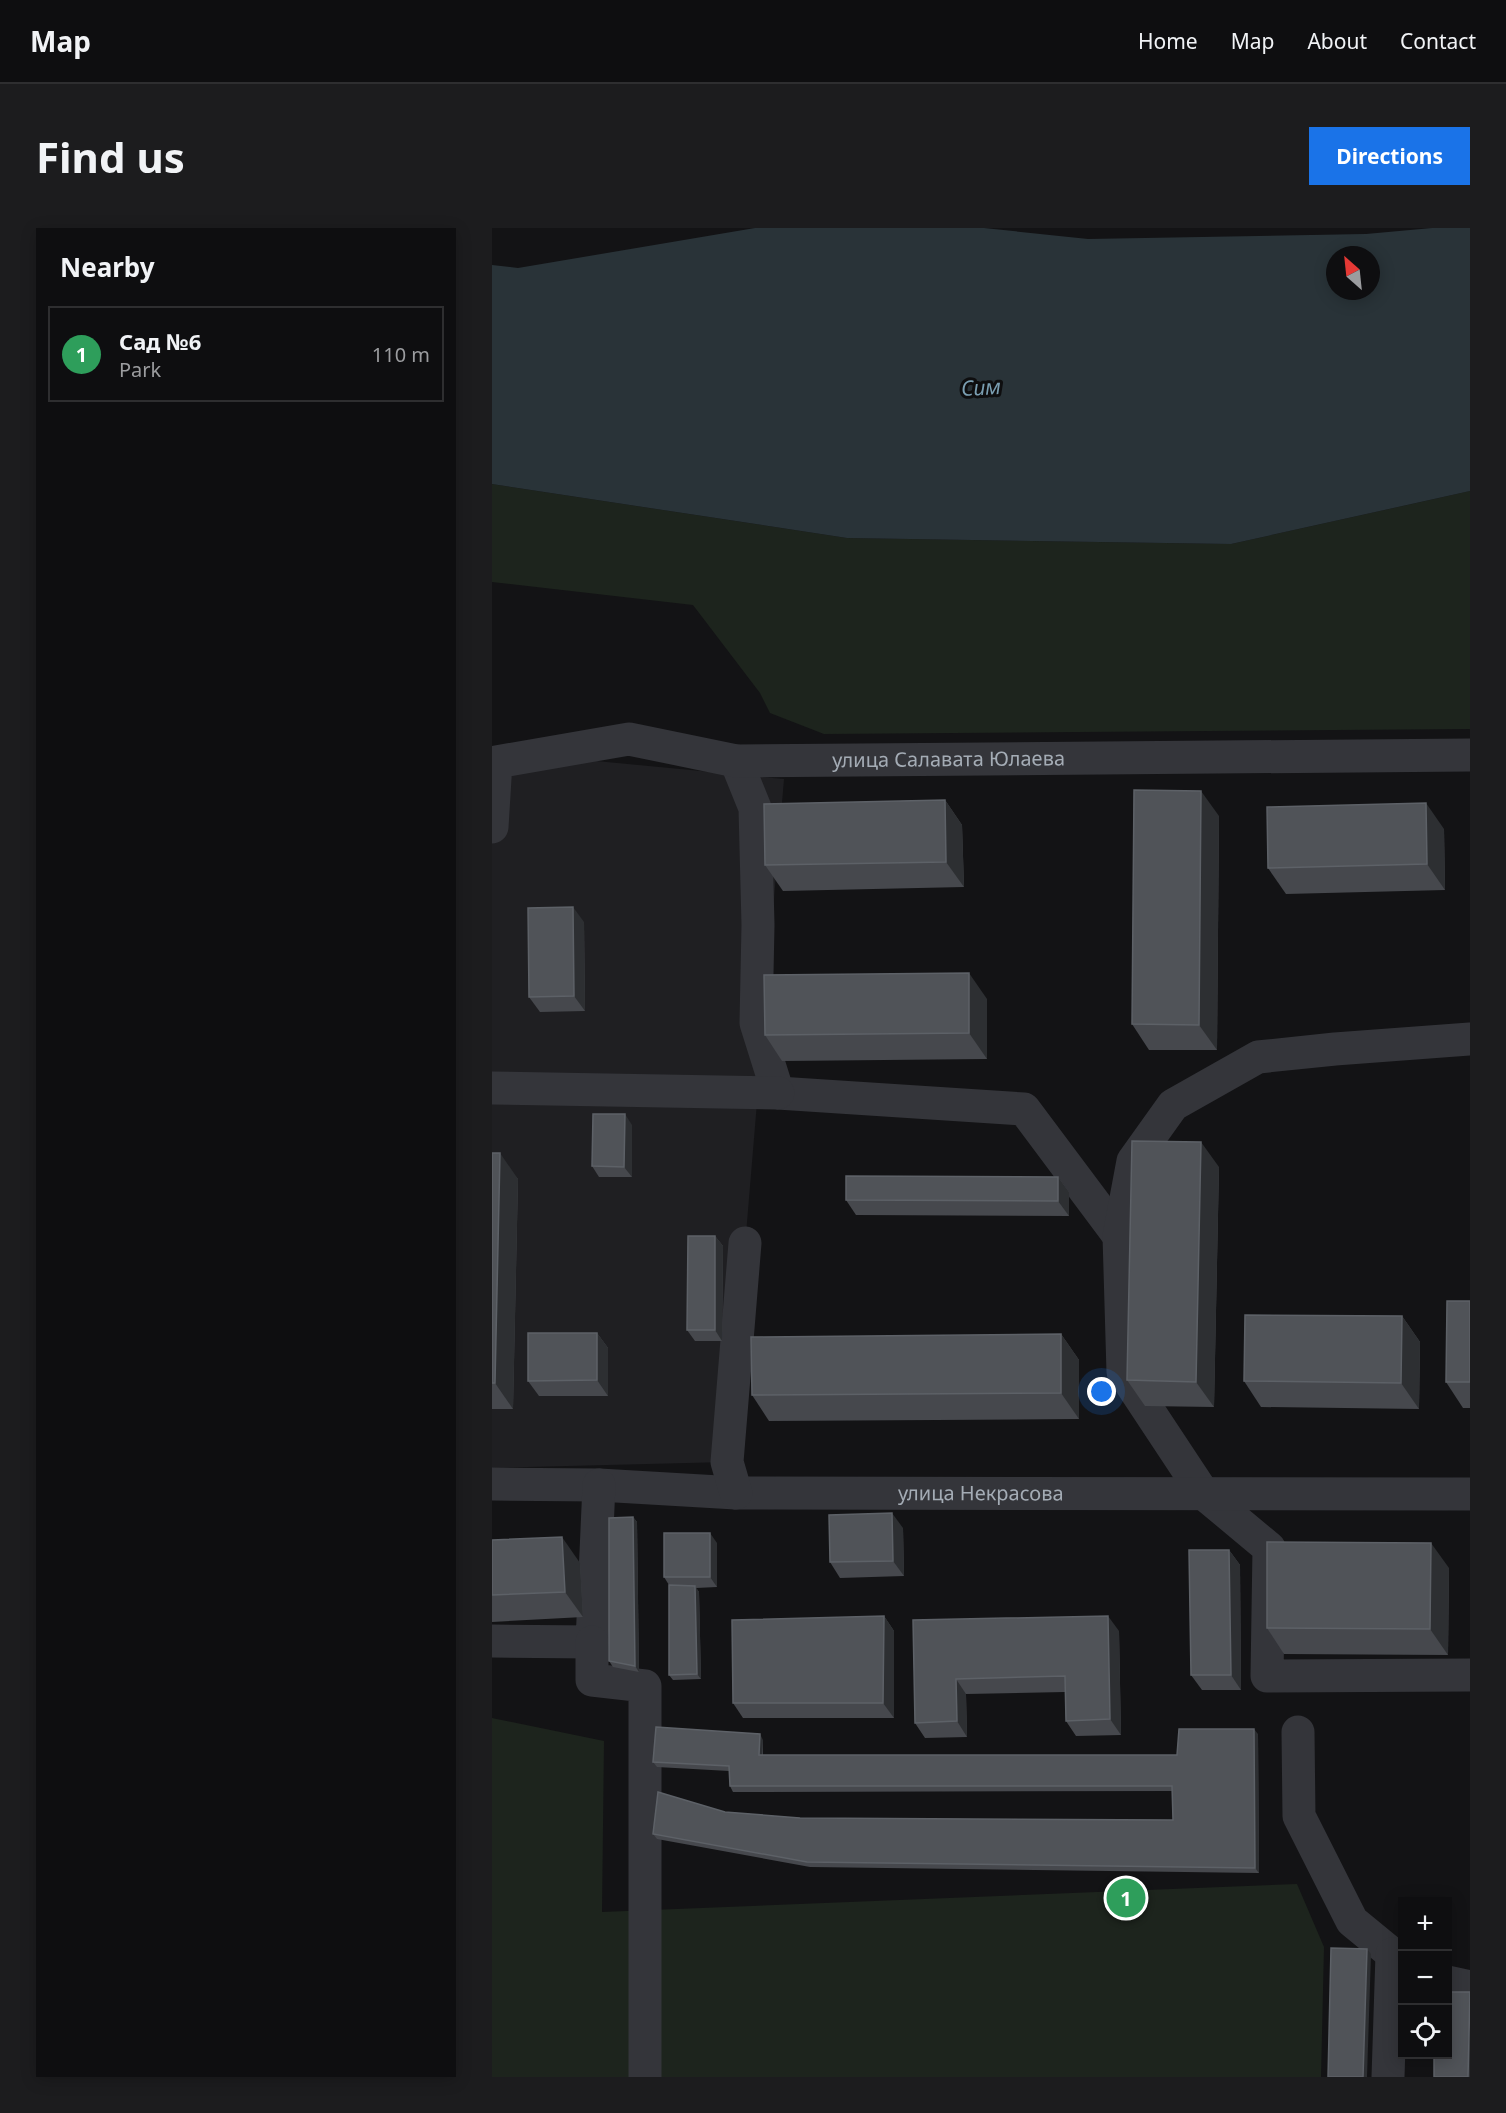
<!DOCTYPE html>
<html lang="en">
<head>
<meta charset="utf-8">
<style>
	body { margin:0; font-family:"Noto Sans",sans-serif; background:#1c1c1e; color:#f1f3f6 }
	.controls { position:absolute; right:18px; bottom:18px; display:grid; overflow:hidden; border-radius:0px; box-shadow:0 3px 15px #0003 }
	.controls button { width:54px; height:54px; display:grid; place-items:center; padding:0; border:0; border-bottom:2px solid #2e2e30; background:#0e0e10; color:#f1f3f6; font:30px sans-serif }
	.compass { position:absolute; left:834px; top:18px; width:54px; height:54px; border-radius:50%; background:#0e0e10; box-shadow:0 3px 15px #0003; rotate:333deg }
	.you { position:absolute; left:610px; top:1164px; width:21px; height:21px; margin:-15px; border:4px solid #fff; border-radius:50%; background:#1a73e8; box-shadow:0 0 0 9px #1a73e833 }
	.badge { display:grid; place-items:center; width:39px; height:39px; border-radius:50%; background:#1a73e8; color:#fff; font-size:20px; font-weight:700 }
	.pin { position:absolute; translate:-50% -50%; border:3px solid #fff; box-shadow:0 2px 6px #0006 }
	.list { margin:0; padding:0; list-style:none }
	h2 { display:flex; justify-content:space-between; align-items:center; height:78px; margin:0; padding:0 24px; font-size:26px }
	h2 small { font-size:20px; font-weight:400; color:#9b9c9f }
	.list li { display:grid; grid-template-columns:39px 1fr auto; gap:18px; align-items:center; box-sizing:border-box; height:96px; margin:0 12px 12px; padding:0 12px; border:2px solid #2e2e30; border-radius:0px }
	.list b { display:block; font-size:22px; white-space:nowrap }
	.list p { margin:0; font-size:20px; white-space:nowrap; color:#9b9c9f }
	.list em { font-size:20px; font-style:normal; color:#9b9c9f }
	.icon { flex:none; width:33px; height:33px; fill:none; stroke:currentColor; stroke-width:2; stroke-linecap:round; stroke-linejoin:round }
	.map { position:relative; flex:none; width:978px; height:1849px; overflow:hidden; border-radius:0px }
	header { display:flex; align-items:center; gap:36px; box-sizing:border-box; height:84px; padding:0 30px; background:#0e0e10; border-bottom:2px solid #2e2e30 }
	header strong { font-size:28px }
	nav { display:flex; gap:33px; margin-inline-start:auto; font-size:21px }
	.intro { display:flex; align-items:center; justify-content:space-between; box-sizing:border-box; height:144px; padding:0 36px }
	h1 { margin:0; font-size:42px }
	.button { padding:15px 27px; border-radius:0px; background:#1a73e8; color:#fff; font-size:21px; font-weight:700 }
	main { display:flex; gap:36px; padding:0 36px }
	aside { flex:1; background:#0e0e10; border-radius:0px; box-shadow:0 3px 15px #0003 }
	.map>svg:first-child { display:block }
	.built { fill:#1f1f22 }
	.green { fill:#1d241d }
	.water { fill:#293338; fill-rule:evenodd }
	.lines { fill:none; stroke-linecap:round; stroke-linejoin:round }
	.minor { stroke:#34353a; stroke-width:33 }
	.wall { fill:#46484d }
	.shaded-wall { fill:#2d2f32 }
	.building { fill:#505358; stroke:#5d6167; stroke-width:1.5 }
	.labels { text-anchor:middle; stroke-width:6; stroke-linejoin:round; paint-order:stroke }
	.street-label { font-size:20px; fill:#a4acb5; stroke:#0e0e0f }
	.water-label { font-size:21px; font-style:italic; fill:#7a9eb1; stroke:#0e0e0f }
</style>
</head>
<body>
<header>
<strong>Map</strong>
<nav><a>Home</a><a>Map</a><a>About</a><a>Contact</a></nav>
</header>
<div class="intro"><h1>Find us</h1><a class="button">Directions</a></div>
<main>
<aside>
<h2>Nearby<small></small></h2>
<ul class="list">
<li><span class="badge" style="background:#2e9e5b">1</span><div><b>Сад №6</b><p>Park</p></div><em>110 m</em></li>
</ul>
</aside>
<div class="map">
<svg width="978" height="1849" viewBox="0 0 978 1849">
	<rect width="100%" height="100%" fill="#131315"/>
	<path class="built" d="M0,523l292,28 -57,683 -235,6z"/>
	<g class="green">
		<path d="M0,256l355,54 384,6 239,-53v238l-646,5 -54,-21 -10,-20 -67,-88 -201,-23z"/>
		<path d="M0,1490l112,23 -2,171 695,-28 27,63 -3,130h-829z"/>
	</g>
	<path class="water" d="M263,0h229l104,11 278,-5 66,-6h38v263l-239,53 -384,-6 -355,-54v-219l26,3zM843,27h36v36h-36z"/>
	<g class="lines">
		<g class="minor">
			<path d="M244,533l19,47 3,117 -2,98 22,70 246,16 95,127"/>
			<path id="s1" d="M0,599l4,-65 133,-23 107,22 734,-6"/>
			<path d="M978,811l-135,10 -77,8 -85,48 -40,56 -14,75 4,136 80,121 66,55 -2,128 203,-1"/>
			<path d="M0,860l286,5"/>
			<path id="s2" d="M0,1256l107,1 137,8 734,1"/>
			<path d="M244,1265l-9,-31 18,-219"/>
			<path d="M0,1413l100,1 7,-157"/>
			<path d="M100,1414v38l53,6v391"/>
			<path d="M806,1504l1,84 53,105 50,41"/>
			<path d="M956,1754l22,5"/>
			<path d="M896,1849l4,-123"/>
		</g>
	</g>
	<g class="wall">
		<path d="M453,572l17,25 2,62 -181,4 -18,-26z"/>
		<path d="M727,588l-2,234h-68l-17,-26z"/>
		<path d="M952,601l1,61 -159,4 -18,-26z"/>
		<path d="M92,694l1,89 -45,1 -11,-15z"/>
		<path d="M495,771v60l-205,2 -17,-26z"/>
		<path d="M140,897v52h-33l-7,-11z"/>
		<path d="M0,925l26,26 -5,230h-21z"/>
		<path d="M727,939l-5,240 -69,-1 -18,-26z"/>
		<path d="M566,949l11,15v24l-213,-1 -10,-15z"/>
		<path d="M223,1008l8,10 -1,95h-27l-8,-11z"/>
		<path d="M978,1073v107h-7l-17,-26z"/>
		<path d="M910,1088l18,26 -1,67 -158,-2 -17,-26z"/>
		<path d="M105,1105l11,15v48h-69l-11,-15z"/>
		<path d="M569,1106l18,26v59l-310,2 -17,-26z"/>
		<path d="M141,1289l4,5 2,150 -26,-5 -4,-6z"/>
		<path d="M411,1300l1,48 -64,2 -10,-16z"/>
		<path d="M0,1312l88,23 3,54 -91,5z"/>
		<path d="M225,1315v44l-21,1 3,4 2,87 -28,1 -4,-5v-90l-5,-8z"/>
		<path d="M737,1322l11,15 1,125h-39l-11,-15z"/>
		<path d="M957,1340l-1,87 -164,-1 -17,-26z"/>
		<path d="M392,1388l10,15v87h-151l-10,-15z"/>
		<path d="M421,1392l206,11 2,104 -45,1 -10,-15 -1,-29 -99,2 1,43 -42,1 -10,-15z"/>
		<path d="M766,1506l1,139 -449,-6 -153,-28 -4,-5 72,-22 75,6 373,2 -1,-29 -439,1 -3,-6 -1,-15 -72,-4 -4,-5 110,-22v15h414z"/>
	</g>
	<g class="shaded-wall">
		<path d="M709,563l18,25 -2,234 -18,-25z"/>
		<path d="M453,572l17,25 2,62 -18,-25z"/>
		<path d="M934,575l18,26 1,61 -18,-26z"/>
		<path d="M81,679l11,15 1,89 -11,-15z"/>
		<path d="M477,745l18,26v60l-18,-26z"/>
		<path d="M133,886l7,11v52l-8,-10z"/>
		<path d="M709,914l18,25 -5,240 -18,-25z"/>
		<path d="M8,925l18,26 -5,230 -18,-26z"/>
		<path d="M566,949l11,15v24l-11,-15z"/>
		<path d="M223,1008l8,10 -1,95 -7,-11z"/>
		<path d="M910,1088l18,26 -1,67 -18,-26z"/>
		<path d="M105,1105l11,15v48l-11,-16z"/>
		<path d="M569,1106l18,26v59l-18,-26z"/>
		<path d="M400,1285l11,15 1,48 -11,-15z"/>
		<path d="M141,1289l4,5 2,150 -4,-6z"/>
		<path d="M218,1305l7,10v44l-7,-10z"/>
		<path d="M70,1309l18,26 3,54 -18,-25z"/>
		<path d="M939,1315l18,25 -1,87 -18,-26z"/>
		<path d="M737,1322l11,15 1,125 -10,-15z"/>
		<path d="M203,1358l4,6 2,87 -4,-5z"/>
		<path d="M392,1388l10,15v87l-11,-15z"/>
		<path d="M616,1388l11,15 2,104 -11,-16z"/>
		<path d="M464,1451l10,15 1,43 -10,-16z"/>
		<path d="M762,1501l4,5 1,139 -4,-5z"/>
		<path d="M268,1506l3,6 -1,21 -3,-6z"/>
		<path d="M875,1721l4,5 -4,123h-4z"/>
		<path d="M978,1790v59h-2z"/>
	</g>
	<g class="building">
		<path d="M642,562l67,1 -2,234 -67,-1z"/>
		<path d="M453,572l1,62 -181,3 -1,-61z"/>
		<path d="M934,575l1,61 -159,4 -1,-61z"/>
		<path d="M81,679l1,89 -45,1 -1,-89z"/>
		<path d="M477,745v60l-204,2 -1,-60z"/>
		<path d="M101,886h32l-1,53 -32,-1z"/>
		<path d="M640,913l69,1 -5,240 -69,-2z"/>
		<path d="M0,925h8l-5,230h-3z"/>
		<path d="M354,948l212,1v24l-212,-1z"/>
		<path d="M196,1008h27v94h-28z"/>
		<path d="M955,1073h23v81h-24z"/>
		<path d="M753,1087l157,1 -1,67 -157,-2z"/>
		<path d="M36,1105h69v47l-69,1z"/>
		<path d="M569,1106v59l-309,2 -1,-58z"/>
		<path d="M400,1285l1,48 -63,1 -1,-47z"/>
		<path d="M141,1289l2,149 -26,-5v-143z"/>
		<rect x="172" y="1305" width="46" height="44"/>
		<path d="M70,1309l3,55 -73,3v-55z"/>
		<path d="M775,1314l164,1 -1,86 -163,-1z"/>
		<path d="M697,1322h40l2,125h-40z"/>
		<path d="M177,1357l26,1 2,88 -28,1z"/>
		<path d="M392,1388l-1,87h-150l-1,-83z"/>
		<path d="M616,1388l2,103 -44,2 -1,-45 -109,3 1,42 -42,2 -2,-103z"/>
		<path d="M164,1499l104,7 -1,21h418l2,-26h75l1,139 -448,-6 -154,-28 5,-42 67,20 75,6 373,2 -1,-34h-442l-1,-20 -76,-4z"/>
		<path d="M839,1720l36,1 -4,128h-35z"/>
		<path d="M910,1763v32h-1z"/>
		<path d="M956,1764h22l-2,85h-34v-22h14z"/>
	</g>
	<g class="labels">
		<g class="street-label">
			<text dy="7" stroke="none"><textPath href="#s1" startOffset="522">улица Салавата Юлаева</textPath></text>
			<text dy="7" stroke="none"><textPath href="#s2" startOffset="489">улица Некрасова</textPath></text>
		</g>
		<g class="water-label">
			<text transform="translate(489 160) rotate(-3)" y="7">Сим</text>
		</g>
	</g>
</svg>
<div class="controls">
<button>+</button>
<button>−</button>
<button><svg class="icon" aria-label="locate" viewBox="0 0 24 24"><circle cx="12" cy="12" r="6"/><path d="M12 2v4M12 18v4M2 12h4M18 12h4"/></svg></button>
</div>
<svg class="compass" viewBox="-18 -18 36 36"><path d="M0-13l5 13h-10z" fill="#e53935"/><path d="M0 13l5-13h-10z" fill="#9b9c9f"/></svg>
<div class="you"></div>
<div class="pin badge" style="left:634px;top:1670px;background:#2e9e5b">1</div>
</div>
</main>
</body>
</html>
